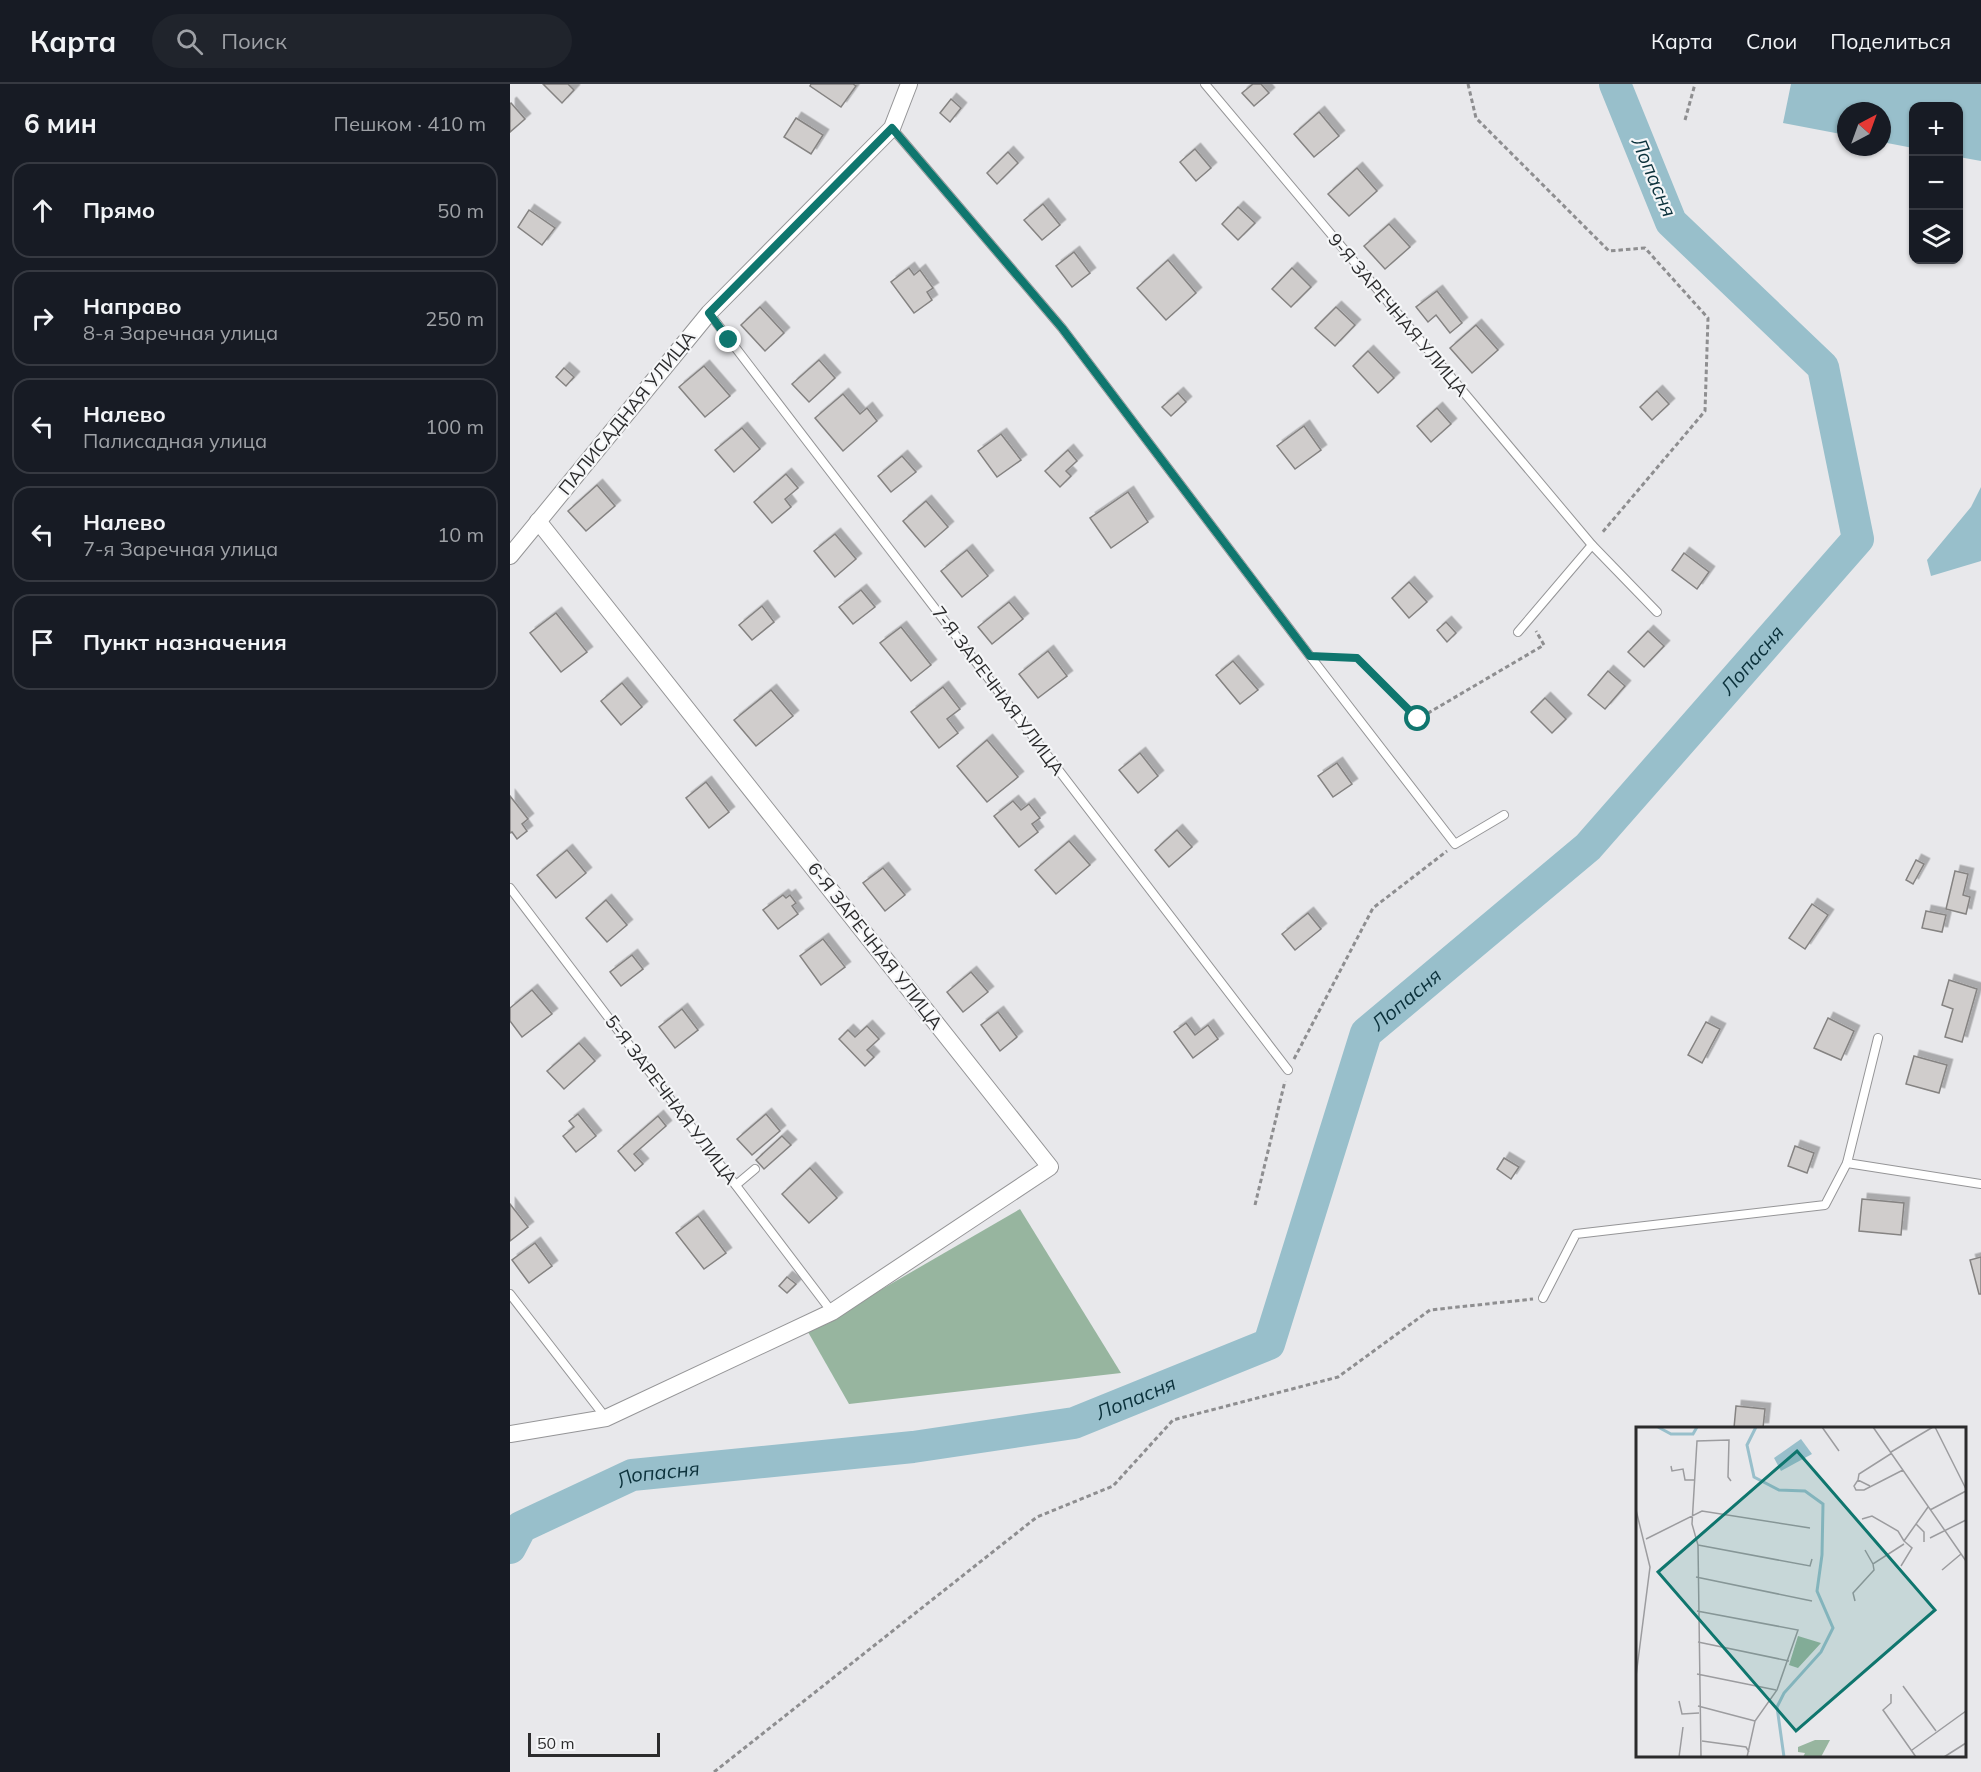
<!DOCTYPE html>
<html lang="ru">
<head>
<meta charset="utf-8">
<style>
	body { margin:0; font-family:Mulish,sans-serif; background:#20242c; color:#f1f3f6 }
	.controls { position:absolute; right:18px; top:18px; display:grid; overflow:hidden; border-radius:12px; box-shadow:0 2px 4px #0004 }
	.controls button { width:54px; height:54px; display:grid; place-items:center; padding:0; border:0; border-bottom:2px solid #363941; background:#171b24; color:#f1f3f6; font:30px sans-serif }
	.compass { position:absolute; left:1327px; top:18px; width:54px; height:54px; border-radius:50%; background:#171b24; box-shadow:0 2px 4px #0004; rotate:41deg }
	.scale { position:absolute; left:18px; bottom:15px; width:132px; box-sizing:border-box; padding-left:6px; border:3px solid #2b2b2c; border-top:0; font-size:16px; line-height:21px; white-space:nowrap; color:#2b2b2c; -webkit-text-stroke:4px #f5f6f8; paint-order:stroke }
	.stop { position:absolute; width:18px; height:18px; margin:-14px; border:4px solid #0f766e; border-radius:50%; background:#fff }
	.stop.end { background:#0f766e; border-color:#fff; box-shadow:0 2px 6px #0008 }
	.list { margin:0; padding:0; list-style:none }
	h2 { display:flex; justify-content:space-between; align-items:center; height:78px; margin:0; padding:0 24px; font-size:26px }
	h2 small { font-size:20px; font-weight:400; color:#9ea1a6 }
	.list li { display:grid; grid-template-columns:39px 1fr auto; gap:18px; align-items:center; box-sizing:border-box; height:96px; margin:0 12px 12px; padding:0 12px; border:2px solid #363941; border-radius:18px }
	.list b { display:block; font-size:22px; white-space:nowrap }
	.list p { margin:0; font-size:20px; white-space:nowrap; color:#9ea1a6 }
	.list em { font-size:20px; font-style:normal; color:#9ea1a6 }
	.icon { flex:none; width:33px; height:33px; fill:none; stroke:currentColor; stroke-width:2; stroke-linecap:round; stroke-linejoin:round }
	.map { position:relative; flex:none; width:1471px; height:1688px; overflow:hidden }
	header { display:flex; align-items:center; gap:36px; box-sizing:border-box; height:84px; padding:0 30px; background:#171b24; border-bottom:2px solid #363941 }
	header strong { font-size:28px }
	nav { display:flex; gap:33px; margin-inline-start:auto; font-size:21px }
	.search { width:420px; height:54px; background:#20242c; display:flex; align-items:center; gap:15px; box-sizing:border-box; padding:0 21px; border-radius:33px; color:#9ea1a6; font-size:22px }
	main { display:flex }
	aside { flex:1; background:#171b24 }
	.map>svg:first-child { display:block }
	.forest { fill:#97b59f }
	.water { fill:#98bfcb }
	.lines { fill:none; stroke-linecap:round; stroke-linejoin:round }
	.river { stroke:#98bfcb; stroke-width:32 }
	.building { fill:#d0cdcc; stroke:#858382; stroke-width:1.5; filter:url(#shadow) }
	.lane-casing { stroke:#959597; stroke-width:10 }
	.street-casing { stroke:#959597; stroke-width:18 }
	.path { stroke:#8e8e90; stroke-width:3; stroke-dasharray:4.5 3; stroke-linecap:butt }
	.lane { stroke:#fff; stroke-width:8 }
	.street { stroke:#fff; stroke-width:16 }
	.route { stroke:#0f766e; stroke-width:8 }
	.labels { text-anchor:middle; stroke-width:4.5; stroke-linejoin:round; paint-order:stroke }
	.street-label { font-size:18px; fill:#2b2b2c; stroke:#f5f6f8 }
	.water-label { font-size:20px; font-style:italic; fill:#0b313b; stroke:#f5f6f8 }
	.inset-river { fill:none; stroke:#98bfcb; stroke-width:3 }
	.inset-road { fill:none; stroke:#9c9c9f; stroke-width:1.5 }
	.view { fill:#0f766e; fill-opacity:0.15; stroke:#0f766e; stroke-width:3 }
	.inset-edge { fill:none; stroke:#2b2b2c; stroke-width:3 }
</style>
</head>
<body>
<header>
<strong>Карта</strong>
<div class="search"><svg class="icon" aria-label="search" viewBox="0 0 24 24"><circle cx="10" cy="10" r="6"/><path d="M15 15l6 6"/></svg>Поиск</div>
<nav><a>Карта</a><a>Слои</a><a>Поделиться</a></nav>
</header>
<main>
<aside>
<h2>6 мин<small>Пешком · 410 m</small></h2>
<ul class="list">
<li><svg class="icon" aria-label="ahead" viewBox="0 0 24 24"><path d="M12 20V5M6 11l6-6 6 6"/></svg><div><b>Прямо</b></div><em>50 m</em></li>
<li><svg class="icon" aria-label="right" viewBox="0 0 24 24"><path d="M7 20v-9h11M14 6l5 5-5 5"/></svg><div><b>Направо</b><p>8-я Заречная улица</p></div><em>250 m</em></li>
<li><svg class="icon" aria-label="left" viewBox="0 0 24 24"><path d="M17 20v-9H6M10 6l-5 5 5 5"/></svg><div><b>Налево</b><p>Палисадная улица</p></div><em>100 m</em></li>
<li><svg class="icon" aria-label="left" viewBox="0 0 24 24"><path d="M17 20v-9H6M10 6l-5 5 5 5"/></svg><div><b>Налево</b><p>7-я Заречная улица</p></div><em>10 m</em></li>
<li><svg class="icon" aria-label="arrive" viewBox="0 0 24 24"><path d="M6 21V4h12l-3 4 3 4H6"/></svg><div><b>Пункт назначения</b></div></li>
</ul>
</aside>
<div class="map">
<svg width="1471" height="1688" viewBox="0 0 1471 1688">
	<defs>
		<filter id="shadow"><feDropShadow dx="5.5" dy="-5.5" stdDeviation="0" flood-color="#0004"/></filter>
	</defs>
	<rect width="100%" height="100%" fill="#e8e8eb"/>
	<path class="forest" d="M510,1125l101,164 -272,31 -41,-72z"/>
	<g class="water">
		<path d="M1281,0h190v77l-22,-4 -1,-51h-44l-1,42 -31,-6v-31h-36v24l-63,-12z"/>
		<path d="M1471,403v74l-50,15 -4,-16 44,-53z"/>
	</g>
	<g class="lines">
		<path class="river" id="s1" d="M0,1464l11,-21 111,-52 281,-28 161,-24 195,-79 97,-311 222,-186 270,-308 -35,-172 -152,-145 -56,-138"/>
	</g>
	<g class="building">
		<path d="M33,0h25l6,6 -12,13z"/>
		<path d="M301,0h42l3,2 -15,21 -31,-21z"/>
		<path d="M743,0h8l8,9 -15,13 -12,-13z"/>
		<path d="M441,15l10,9 -11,14 -10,-9z"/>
		<path d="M1,19l14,16 -15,13v-28z"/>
		<path d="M809,28l20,24 -25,21 -20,-23z"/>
		<path d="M286,34l27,17 -12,19 -27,-17z"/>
		<path d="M685,65l16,19 -15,13 -16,-19z"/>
		<path d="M498,68l10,11 -21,21 -10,-11z"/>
		<path d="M847,84l20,23 -28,25 -21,-22z"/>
		<path d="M533,120l17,21 -18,15 -18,-20z"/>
		<path d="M728,123l17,16 -17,17 -16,-16z"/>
		<path d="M19,126l26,18 -13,17 -24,-18z"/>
		<path d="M879,140l21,23 -25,22 -21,-23z"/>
		<path d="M564,168l16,21 -18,14 -16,-21z"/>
		<path d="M658,176l28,33 -30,27 -29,-32z"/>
		<path d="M399,184l5,7 6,-5 13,18 -6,4 5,8 -18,13 -23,-31z"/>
		<path d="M782,184l19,19 -20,20 -19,-18z"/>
		<path d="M927,207l25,32 -12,10 -14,-18 -8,7 -12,-15z"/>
		<path d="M250,223l24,26 -19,18 -24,-26z"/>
		<path d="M826,223l19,18 -20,21 -20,-18z"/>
		<path d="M966,241l22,25 -26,23 -22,-25z"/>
		<path d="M858,267l26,27 -16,15 -25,-27z"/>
		<path d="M309,276l16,18 -26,24 -17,-18z"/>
		<path d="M194,282l26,30 -25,21 -26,-30z"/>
		<path d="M54,284l10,9 -8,9 -10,-9z"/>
		<path d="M1147,307l12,13 -17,16 -12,-13z"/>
		<path d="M668,309l8,9 -15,14 -9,-9z"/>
		<path d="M333,310l17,20 7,-6 10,13 -34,30 -28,-33z"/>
		<path d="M927,324l14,16 -20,18 -14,-16z"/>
		<path d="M794,342l17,24 -26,19 -18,-23z"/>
		<path d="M232,344l18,21 -26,23 -19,-22z"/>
		<path d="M491,350l20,26 -24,17 -19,-26z"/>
		<path d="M558,366l9,11 -11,10 5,5 -11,11 -15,-16z"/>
		<path d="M392,372l14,16 -25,20 -13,-16z"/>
		<path d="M276,390l12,14 -13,11 6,8 -19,16 -18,-21z"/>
		<path d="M87,401l18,21 -29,25 -18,-20z"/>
		<path d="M618,408l20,30 -37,26 -21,-30z"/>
		<path d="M416,417l22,26 -23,20 -22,-26z"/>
		<path d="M325,450l21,25 -21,18 -21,-26z"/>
		<path d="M457,466l21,26 -26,21 -21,-26z"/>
		<path d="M1174,469l25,19 -12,17 -25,-19z"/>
		<path d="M899,498l18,20 -18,16 -17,-20z"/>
		<path d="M351,506l14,17 -22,17 -14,-17z"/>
		<path d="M499,518l14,17 -31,25 -14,-17z"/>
		<path d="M252,522l12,16 -22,18 -13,-15z"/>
		<path d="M46,529l31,39 -26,20 -31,-39z"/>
		<path d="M936,538l10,11 -9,9 -10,-12z"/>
		<path d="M391,543l30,38 -20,16 -31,-38z"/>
		<path d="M1138,547l16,15 -20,21 -16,-15z"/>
		<path d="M538,567l19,25 -29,22 -19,-24z"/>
		<path d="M723,577l25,29 -18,14 -24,-29z"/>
		<path d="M1098,587l17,15 -20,23 -17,-14z"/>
		<path d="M112,599l20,24 -21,18 -20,-24z"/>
		<path d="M433,603l17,22 -13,10 11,14 -19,15 -28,-36z"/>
		<path d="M261,606l22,26 -37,30 -22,-26z"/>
		<path d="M1035,614l21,21 -14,14 -21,-21z"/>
		<path d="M477,656l31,37 -31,25 -30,-36z"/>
		<path d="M630,669l18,23 -20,17 -19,-23z"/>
		<path d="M827,679l15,21 -19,13 -15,-21z"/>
		<path d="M196,698l23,30 -20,16 -23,-30z"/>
		<path d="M0,712l18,23 -6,5 5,7 -10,8 -5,-7 -2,1z"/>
		<path d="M503,717l8,9 8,-6 11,14 -8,6 6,8 -19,15 -25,-31z"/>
		<path d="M667,746l15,17 -23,20 -14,-17z"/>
		<path d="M559,757l21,24 -34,29 -21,-24z"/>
		<path d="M57,766l19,23 -30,25 -19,-23z"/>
		<path d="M1406,776l8,4 -11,20 -7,-4z"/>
		<path d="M373,784l22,27 -20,16 -22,-28z"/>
		<path d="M1445,787l13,3 -5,21 7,2 -4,17 -20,-5z"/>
		<path d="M273,811l3,3 4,-3 6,8 -4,3 6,8 -20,15 -15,-19z"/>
		<path d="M96,816l21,25 -20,17 -21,-24z"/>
		<path d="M1302,820l16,11 -23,34 -16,-11z"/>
		<path d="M1416,827l20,4 -4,17 -20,-4z"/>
		<path d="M798,829l13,16 -26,21 -13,-16z"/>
		<path d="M313,855l22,28 -24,18 -21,-29z"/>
		<path d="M122,871l11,14 -22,17 -11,-14z"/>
		<path d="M461,888l17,20 -25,20 -16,-20z"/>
		<path d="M1439,896l28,9 -15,53 -17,-5 8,-28 -11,-4z"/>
		<path d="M22,906l20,24 -30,23 -12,-16v-13z"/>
		<path d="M172,925l16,21 -23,18 -16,-21z"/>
		<path d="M488,928l19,25 -17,14 -19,-26z"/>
		<path d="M1318,934l26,13 -13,29 -27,-12z"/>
		<path d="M1196,938l14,7 -18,34 -14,-8z"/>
		<path d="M676,939l9,12 13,-10 10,14 -25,19 -19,-26z"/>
		<path d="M357,942l12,13 -12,11 7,7 -9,9 -26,-27 9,-9 7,7z"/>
		<path d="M69,959l16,18 -31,28 -17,-18z"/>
		<path d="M1404,972l33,9 -8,28 -33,-9z"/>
		<path d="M68,1030l18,22 -20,16 -13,-16 11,-9 -5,-6z"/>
		<path d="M256,1030l14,17 -28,24 -15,-16z"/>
		<path d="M148,1032l8,10 -32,28 9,10 -8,7 -17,-20z"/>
		<path d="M272,1052l9,9 -27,24 -8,-9z"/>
		<path d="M1285,1062l19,7 -7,20 -19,-7z"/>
		<path d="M994,1074l15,9 -8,12 -14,-10z"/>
		<path d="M300,1084l27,30 -28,25 -27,-29z"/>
		<path d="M1352,1115l42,4 -3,32 -42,-4z"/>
		<path d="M0,1120l18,23 -18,14z"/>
		<path d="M188,1132l28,37 -22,16 -28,-36z"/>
		<path d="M25,1159l17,23 -23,17 -17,-23z"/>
		<path d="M1471,1173v37h-2l-9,-34z"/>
		<path d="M277,1193l9,7 -9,9 -8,-7z"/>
		<path d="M1226,1322l29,3 -2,19h-29z"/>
	</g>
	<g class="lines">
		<defs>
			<g id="lane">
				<path d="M695,0l387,461 65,67"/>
				<path d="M382,44l170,200 248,328 145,188 49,-29"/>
				<path d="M199,229l579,757"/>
				<path d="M1008,548l74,-87"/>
				<path d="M0,804l322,424"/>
				<path d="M1368,954l-31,125 134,21"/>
				<path d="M226,1101l19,-16"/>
				<path d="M0,1210l96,124"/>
				<path d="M1033,1214l33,-64 249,-29 22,-42"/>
			</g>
			<g id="street">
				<path d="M0,472l199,-243 183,-185 17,-44"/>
				<path d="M0,1350l96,-16 226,-106 218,-145 -512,-646"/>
			</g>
		</defs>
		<use href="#lane" class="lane-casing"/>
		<use href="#street" class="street-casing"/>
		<g class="path">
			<path d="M958,0l8,34 133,133 36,-3 63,70 -3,93 -104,123"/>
			<path d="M1175,36l10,-36"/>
			<path d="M817,572l30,2 61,61 126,-74 -8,-14"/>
			<path d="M784,975l79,-151 74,-57"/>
			<path d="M745,1121l30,-124"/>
			<path d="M204,1688l323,-255 76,-31 60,-66 165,-43 92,-67 103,-11"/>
		</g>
		<use href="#lane" class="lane"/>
		<use href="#street" class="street"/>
	</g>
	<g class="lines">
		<path class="route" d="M219,256l-20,-27 183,-185 170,200 248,328 47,2 61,61"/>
	</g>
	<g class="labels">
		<g class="street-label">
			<text transform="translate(888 231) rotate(50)" y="6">9-Я ЗАРЕЧНАЯ УЛИЦА</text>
			<text transform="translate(117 329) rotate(-51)" y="6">ПАЛИСАДНАЯ УЛИЦА</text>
			<text transform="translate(488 607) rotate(53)" y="6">7-Я ЗАРЕЧНАЯ УЛИЦА</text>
			<text transform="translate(365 862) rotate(52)" y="6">6-Я ЗАРЕЧНАЯ УЛИЦА</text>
			<text transform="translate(161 1016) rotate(53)" y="6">5-Я ЗАРЕЧНАЯ УЛИЦА</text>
		</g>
		<g class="water-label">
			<text transform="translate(1144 93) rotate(67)" y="7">Лопасня</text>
			<text dy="7" stroke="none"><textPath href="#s1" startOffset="1666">Лопасня</textPath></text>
			<text dy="7" stroke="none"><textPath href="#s1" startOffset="1180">Лопасня</textPath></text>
			<text dy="7" stroke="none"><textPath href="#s1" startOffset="658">Лопасня</textPath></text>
			<text dy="7" stroke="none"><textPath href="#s1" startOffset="172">Лопасня</textPath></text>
		</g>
	</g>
	<g transform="translate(1126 1343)">
		<rect width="330" height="330" fill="#e8e8eb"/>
		<path d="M162,209l23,7 -23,25 -9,-3zM179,313h15l-9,17h-18l2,-4 -7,-1v-5z" fill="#97b59f"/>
		<path d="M165,12l11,15 -31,17 -7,-13z" fill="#98bfcb"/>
		<path class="inset-river" d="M22,0l13,7h22l4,-7M120,0l-9,18 7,32 25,13 26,1 18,13 -1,51 -5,36 16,37 -12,24 -37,41 -7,14 7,50"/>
		<path class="inset-road" d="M186,0l17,24M237,0l93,134M299,0l31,62M255,25l42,-25M35,39l1,5 11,-2 2,11h10M222,53l1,-6 33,-21M234,59l-12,-6 -4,6 2,4h8l39,-20M0,83l14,57 -14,109M294,83l36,-19M226,92l10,-3 26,15 6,10M280,97l8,8v10M294,111l36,-18M10,112l56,-28 108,17M62,118l112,21 2,-7M229,123l8,14 31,-20M265,139l11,-18 -8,-7 24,-34M306,143l19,-16M60,150l116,24M219,174l-2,-8 21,-23 -1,-6M61,184l101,19 -21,60 -22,31 -8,36M62,215l91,19M61,247l79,16M267,259l33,45M255,267v9l-8,7 33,47M43,274l3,13 17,-1M62,279l57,15M66,314l44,6 3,5M276,323l54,-39M43,330l4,-30M65,330l-3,-212 -6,-21 5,-83 32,-1 -1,37 3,4M308,330l22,-14"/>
		<path class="view" d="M161,24l138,159 -139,121 -138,-159z"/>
		<rect width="330" height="330" class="inset-edge"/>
	</g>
</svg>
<div class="controls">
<button>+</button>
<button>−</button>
<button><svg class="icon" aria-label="layers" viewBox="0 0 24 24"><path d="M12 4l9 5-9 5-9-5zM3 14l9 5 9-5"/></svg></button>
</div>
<svg class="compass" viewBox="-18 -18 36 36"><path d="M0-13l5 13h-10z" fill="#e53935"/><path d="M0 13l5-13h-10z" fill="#9ea1a6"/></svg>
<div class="scale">50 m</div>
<div class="stop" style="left:908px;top:635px"></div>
<div class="stop end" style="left:219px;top:256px"></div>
</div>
</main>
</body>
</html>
